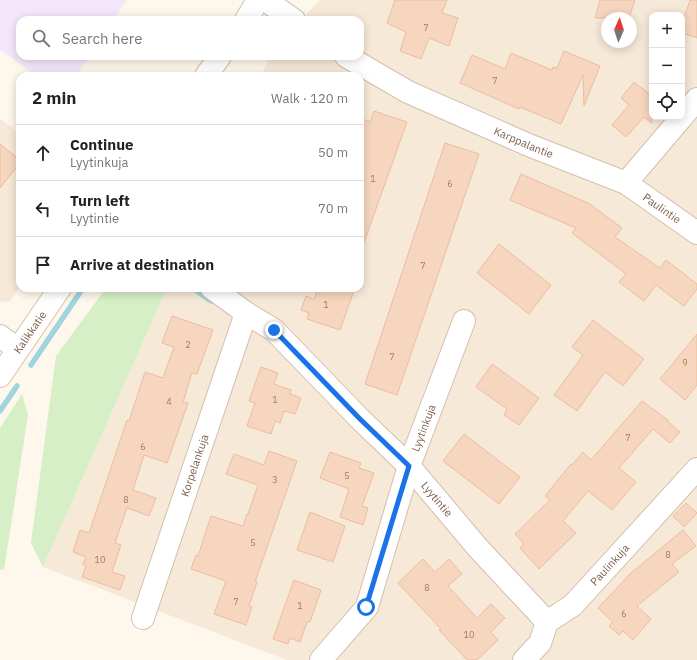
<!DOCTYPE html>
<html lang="en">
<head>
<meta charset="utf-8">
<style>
	body { margin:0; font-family:"IBM Plex Sans",sans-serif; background:#f6f6f6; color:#222 }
	.controls { position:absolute; right:12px; top:12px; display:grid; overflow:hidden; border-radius:8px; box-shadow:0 2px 10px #0003 }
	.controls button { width:36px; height:36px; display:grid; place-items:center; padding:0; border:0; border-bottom:1px solid #e0e0e0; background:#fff; color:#222; font:20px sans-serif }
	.compass { position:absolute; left:601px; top:12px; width:36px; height:36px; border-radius:50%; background:#fff; box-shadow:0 2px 10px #0003; rotate:3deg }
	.stop { position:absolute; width:12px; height:12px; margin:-9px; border:3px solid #1a73e8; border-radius:50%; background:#fff }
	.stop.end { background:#1a73e8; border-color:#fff; box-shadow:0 1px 4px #0008 }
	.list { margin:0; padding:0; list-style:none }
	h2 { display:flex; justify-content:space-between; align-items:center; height:52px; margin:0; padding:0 16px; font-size:17px }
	h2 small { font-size:13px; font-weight:400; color:#767676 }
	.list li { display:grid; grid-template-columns:26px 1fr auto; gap:12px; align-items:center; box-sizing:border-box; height:56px; padding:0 16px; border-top:1px solid #e0e0e0 }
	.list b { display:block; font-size:15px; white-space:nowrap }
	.list p { margin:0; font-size:13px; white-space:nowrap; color:#767676 }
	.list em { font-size:13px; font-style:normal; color:#767676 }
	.icon { flex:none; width:22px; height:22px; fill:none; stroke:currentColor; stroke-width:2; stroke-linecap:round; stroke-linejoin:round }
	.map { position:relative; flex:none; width:697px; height:660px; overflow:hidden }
	.search { position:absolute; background:#fff; box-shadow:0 2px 10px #0003; left:16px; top:16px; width:348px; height:44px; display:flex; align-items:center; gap:10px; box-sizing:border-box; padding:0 14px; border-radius:12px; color:#767676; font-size:15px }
	.panel { position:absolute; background:#fff; box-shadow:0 2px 10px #0003; left:16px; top:72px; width:348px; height:220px; border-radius:12px }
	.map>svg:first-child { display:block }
	.residential { fill:#f7e9d8; fill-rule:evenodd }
	.education { fill:#f4e7fb }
	.green { fill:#d6efc6 }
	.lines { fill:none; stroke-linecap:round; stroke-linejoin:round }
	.stream { stroke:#a1d4de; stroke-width:5.5 }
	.building { fill:#f7d6bf; stroke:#ebbd9e }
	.street-casing { stroke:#d3bfae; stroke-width:24 }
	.secondary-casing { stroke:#d9c1ad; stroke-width:24 }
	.street { stroke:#fff; stroke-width:22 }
	.secondary { stroke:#fff; stroke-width:22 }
	.route { stroke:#1a73e8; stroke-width:5 }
	.labels { text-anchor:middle; stroke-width:3; stroke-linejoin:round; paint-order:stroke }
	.number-label { font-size:9px; fill:#9c7b67 }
	.street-label { font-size:11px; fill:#7d5d4a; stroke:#fffaf3 }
</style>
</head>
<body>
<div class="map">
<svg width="697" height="660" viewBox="0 0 697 660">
	<rect width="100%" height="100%" fill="#fef7eb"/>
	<g class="residential">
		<path d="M320,0h377v660h-410l-244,-93 124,-279h193v-212h-99l9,-20h90v-36h-59zM652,15h30v102h-30zM607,18h24v24h-24z"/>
		<path d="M0,119l20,14v154l-10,14 -10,1z"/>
	</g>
	<path class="education" d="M0,0h127l-14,20h-93v36h69l-13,20h-39l-37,-26z"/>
	<g class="green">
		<path d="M106,288h61l-124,279 -12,-24 25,-187z"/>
		<path d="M22,394l6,21 -24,155 -4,-1v-141z"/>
	</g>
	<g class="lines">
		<g class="stream">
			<path d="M193,288l18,13"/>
			<path d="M31,365l52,-77"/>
			<path d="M0,411l17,-25"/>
		</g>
	</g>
	<g class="building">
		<path d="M395,0h52l-5,13 16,5 -9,28 -20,-8 -8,21 -21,-8 6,-19 -19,-9z"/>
		<path d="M600,0h35l-6,18h-34z"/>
		<path d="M690,0h7v38l-15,-5v-10z"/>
		<path d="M564,51l36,15 -16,40 -1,-31 -22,49 -41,-17 -1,2 -59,-26 12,-28 33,14 6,-16 41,17 1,-3 4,1z"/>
		<path d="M634,82l18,14v27l-8,-6 -18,20 -14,-12 17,-20 -8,-7z"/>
		<path d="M374,111l33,11 -45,126 -2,-1v-129l10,4z"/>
		<path d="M445,143l34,11 -82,241 -32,-11z"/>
		<path d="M0,144l20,16v3l-20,25z"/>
		<path d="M521,174l69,30 32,24 -7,9 45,31 6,-8 31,24v5l-13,17 -28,-21 -12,16 -25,-19 7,-8 -54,-41 4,-5 -66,-28z"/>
		<path d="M499,244l52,41 -22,29 -52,-41z"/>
		<path d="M318,288h37l-15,42 -33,-11 2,-6 -8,-3 5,-14 8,3z"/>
		<path d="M172,316l41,14 -16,44 -5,-1 -9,29 5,1 -21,60 -23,-8 -11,35 23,8 -7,18 -22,-8 -12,35 6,2 -9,27 13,4 -5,14 -38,-13 4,-11 -3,-2 3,-7 -13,-5 7,-22 9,3 38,-113 2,1 16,-49 18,6 11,-31 -12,-4z"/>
		<path d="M593,320l51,39 -21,27 -18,-14 -28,39 -23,-16 29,-40 -11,-8z"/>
		<path d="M697,334v51l-12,15 -25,-21z"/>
		<path d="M492,364l47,34 -20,27 -15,-10 3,-6 -31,-22z"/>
		<path d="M261,367l17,6 -4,11 17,6 -1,4 11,4 -6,16 -11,-3 -4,12 -5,-2 -4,13 -24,-8 8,-23 -6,-2z"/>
		<path d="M642,401l26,19 -1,1 13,11 -10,11 -17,-14 -34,39 17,14 -24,28 -24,-19 -25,30 13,12 -37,36 -19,-21 4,-4 -9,-10 35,-34 -5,-4 26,-32 1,1 11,-13 8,8z"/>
		<path d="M464,434l56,43 -21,27 -56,-43z"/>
		<path d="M269,451l28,10 -42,121h2l-8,24 3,1 -6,18 -32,-11 12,-33 -35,-12 5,-14 2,1 13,-40 32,10 4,-12h1l10,-29 -32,-11 8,-20 30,11z"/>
		<path d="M330,452l31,11 -2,5 15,5 -12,33 6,2 -5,17 -23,-8 9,-28 -29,-11z"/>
		<path d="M686,503l11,10 -13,14 -11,-11z"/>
		<path d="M310,512l35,14 -12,36 -36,-12z"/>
		<path d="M683,530l13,16 -24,18 7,8 -42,34 14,13 -18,21 -10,-9 -4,4 -10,-9 4,-4 -15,-14 33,-35z"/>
		<path d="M423,559l12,13 14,-13 13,15 -14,12 29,32 14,-14 14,14 -14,14 7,8 -21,20h-10l-28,-30 2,-1 -43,-46z"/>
		<path d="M294,580l27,10 -11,32h-3l-7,20 -10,-4 -2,6 -15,-5z"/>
	</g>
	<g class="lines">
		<defs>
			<g id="street">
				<path d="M265,0l29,20"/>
				<path id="s1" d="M346,56l62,36 123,54 95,37 56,-66"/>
				<path d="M682,117l15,-18"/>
				<path id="s2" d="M626,183l71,50"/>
				<path id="s3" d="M212,288l34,25 28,17 86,89 49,47 69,82 69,74"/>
				<path d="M0,336l17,13"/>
				<path id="s4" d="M143,618l103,-305"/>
				<path id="s5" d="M321,660l46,-53 42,-141 55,-145"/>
				<path id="s6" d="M524,660l16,-17 7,-21 26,-17 124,-136"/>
			</g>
			<g id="secondary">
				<path d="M246,20l12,-20"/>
				<path d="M206,76l14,-20"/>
				<path id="s7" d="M0,376l60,-88"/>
			</g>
		</defs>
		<use href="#street" class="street-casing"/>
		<use href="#secondary" class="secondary-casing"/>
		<use href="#street" class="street"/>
		<use href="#secondary" class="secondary"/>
	</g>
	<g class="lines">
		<path class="route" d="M274,330l86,89 49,47 -43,141"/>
	</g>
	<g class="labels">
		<g class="number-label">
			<text x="426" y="31">7</text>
			<text x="495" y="84">7</text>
			<text x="373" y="182">1</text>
			<text x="450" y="187">6</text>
			<text x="423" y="269">7</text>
			<text x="326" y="308">1</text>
			<text x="188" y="348">2</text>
			<text x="392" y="360">7</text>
			<text x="685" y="366">9</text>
			<text x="275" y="403">1</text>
			<text x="169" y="405">4</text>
			<text x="628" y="441">7</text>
			<text x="143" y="450">6</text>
			<text x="347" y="479">5</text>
			<text x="275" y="483">3</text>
			<text x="126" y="503">8</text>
			<text x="253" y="546">5</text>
			<text x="668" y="558">8</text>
			<text x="100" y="563">10</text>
			<text x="427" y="591">8</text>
			<text x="236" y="605">7</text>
			<text x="300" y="609">1</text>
			<text x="624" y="617">6</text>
			<text x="469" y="638">10</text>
		</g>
		<g class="street-label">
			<text dy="4" stroke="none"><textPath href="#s1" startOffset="198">Karppalantie</textPath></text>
			<text dy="4" stroke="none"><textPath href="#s2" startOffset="44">Paulintie</textPath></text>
			<text dy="4" stroke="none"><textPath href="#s7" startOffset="53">Kalikkatie</textPath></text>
			<text dy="4" stroke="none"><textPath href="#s5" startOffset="258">Lyytinkuja</textPath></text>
			<text dy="4" stroke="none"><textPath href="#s4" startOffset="161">Korpelankuja</textPath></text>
			<text dy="4" stroke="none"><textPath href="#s3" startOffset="310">Lyytintie</textPath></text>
			<text dy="4" stroke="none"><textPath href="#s6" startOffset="131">Paulinkuja</textPath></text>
		</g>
	</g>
</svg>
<div class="controls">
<button>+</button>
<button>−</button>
<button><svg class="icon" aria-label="locate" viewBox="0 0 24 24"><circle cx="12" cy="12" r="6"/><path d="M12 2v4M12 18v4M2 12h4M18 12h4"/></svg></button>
</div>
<svg class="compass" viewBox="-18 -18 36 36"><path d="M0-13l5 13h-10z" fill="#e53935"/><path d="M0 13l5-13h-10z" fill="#767676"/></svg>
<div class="stop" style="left:366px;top:607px"></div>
<div class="stop end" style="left:274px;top:330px"></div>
<div class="search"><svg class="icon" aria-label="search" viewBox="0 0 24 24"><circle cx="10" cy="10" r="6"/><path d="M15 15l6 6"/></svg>Search here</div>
<section class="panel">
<h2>2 min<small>Walk · 120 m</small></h2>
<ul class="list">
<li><svg class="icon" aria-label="ahead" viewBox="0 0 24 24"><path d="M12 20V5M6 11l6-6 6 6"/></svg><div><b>Continue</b><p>Lyytinkuja</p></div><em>50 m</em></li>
<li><svg class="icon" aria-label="left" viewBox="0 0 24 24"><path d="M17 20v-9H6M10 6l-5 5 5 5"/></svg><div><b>Turn left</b><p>Lyytintie</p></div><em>70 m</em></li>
<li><svg class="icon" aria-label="arrive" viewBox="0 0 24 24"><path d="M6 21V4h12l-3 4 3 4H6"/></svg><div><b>Arrive at destination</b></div></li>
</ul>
</section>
</div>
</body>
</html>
